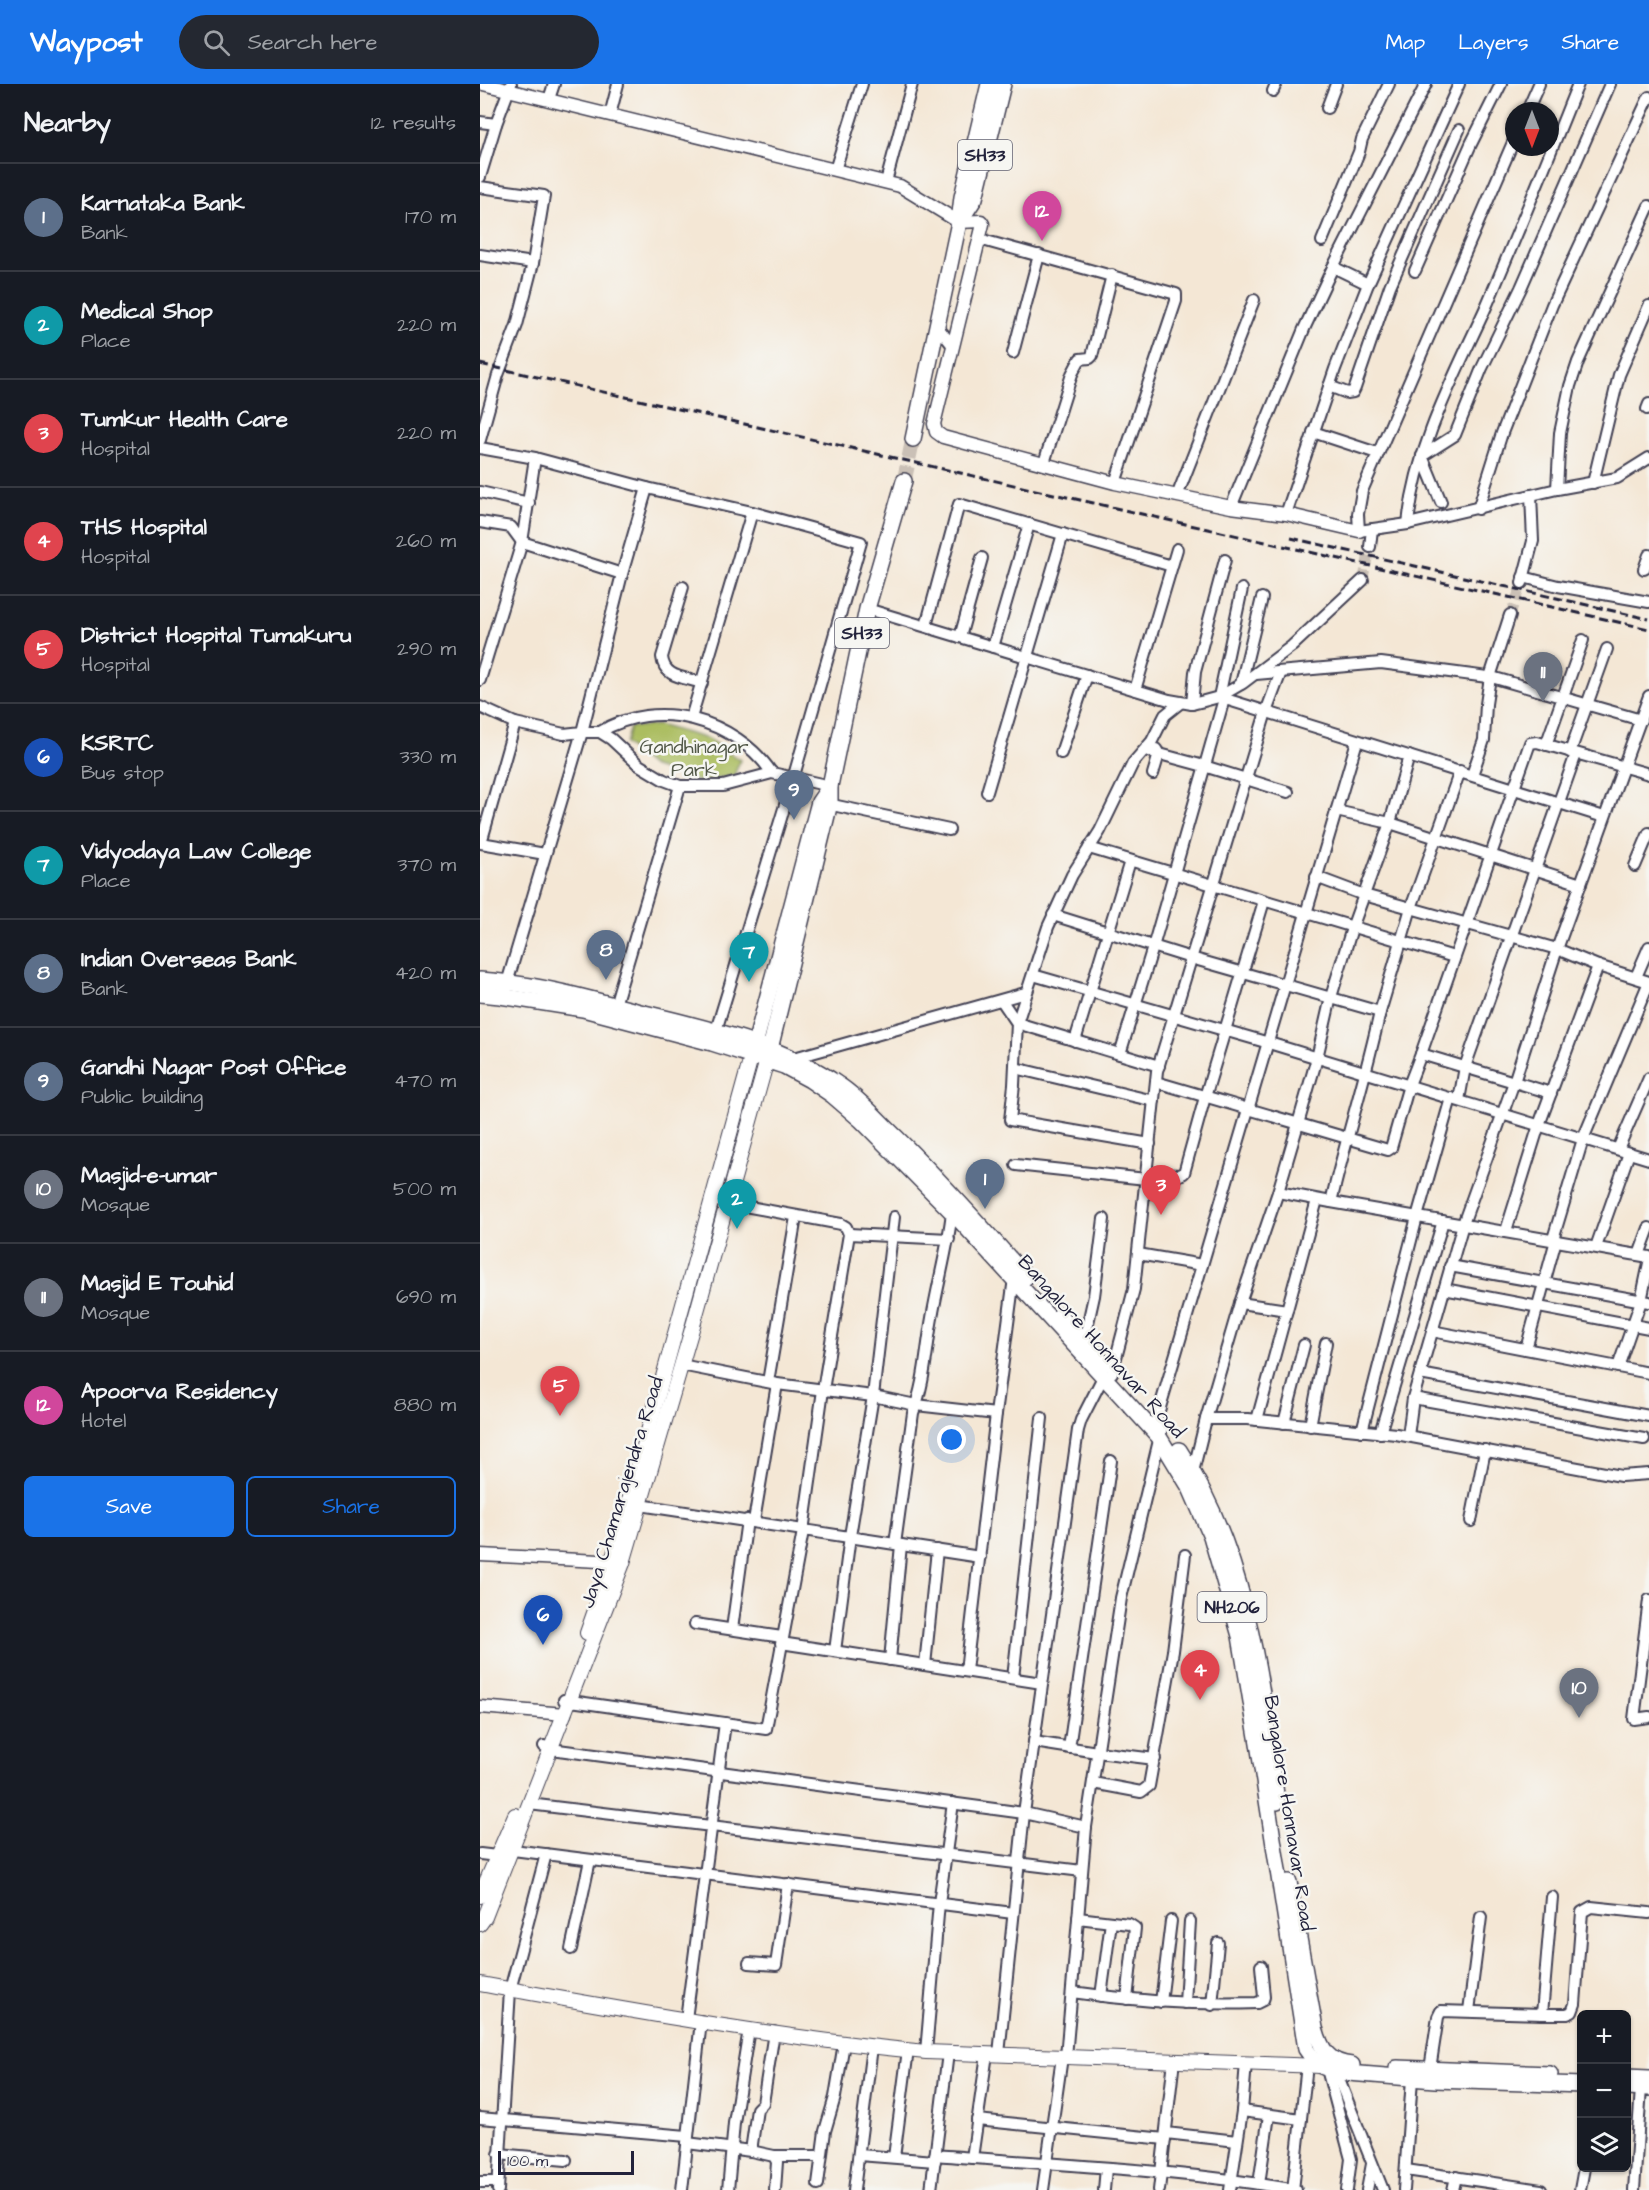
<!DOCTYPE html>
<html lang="en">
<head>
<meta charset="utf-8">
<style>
	body { margin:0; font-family:"Architects Daughter",sans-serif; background:#242831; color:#f1f3f6 }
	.controls { position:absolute; right:18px; bottom:18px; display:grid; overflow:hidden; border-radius:9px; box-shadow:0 2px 4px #0004 }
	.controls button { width:54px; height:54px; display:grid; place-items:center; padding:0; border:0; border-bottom:2px solid #363941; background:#171b24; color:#f1f3f6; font:30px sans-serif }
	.compass { position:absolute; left:1025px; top:18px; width:54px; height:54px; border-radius:50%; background:#171b24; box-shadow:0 2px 4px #0004; rotate:180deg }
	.scale { position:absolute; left:18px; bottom:15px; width:136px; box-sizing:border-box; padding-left:6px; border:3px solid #22223b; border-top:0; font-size:16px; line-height:21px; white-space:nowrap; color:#22223b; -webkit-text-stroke:4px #f6f6f2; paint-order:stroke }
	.you { position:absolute; left:472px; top:1356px; width:21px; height:21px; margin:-15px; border:4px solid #fff; border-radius:50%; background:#1a73e8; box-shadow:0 0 0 9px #1a73e833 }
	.badge { display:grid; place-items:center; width:39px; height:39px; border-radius:50%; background:#1a73e8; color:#fff; font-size:20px; font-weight:700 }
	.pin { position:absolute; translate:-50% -50px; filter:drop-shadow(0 2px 3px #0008) }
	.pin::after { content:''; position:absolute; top:32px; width:21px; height:18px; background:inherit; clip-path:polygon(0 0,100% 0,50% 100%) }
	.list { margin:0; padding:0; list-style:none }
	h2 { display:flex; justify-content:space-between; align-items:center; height:78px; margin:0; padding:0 24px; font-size:26px }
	h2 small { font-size:20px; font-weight:400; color:#9ea1a6 }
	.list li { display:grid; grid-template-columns:39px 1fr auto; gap:18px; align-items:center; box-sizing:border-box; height:108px; padding:0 24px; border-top:2px solid #363941 }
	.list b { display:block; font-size:22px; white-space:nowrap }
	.list p { margin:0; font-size:20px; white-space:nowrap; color:#9ea1a6 }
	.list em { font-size:20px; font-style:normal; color:#9ea1a6 }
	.actions { display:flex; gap:12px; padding:18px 24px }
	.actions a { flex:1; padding:14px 0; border:2px solid #1a73e8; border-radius:9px; text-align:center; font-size:21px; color:#1a73e8 }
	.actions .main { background:#1a73e8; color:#fff }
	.icon { flex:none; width:33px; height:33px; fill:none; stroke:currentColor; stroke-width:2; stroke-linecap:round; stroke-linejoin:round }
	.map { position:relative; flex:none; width:1169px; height:2106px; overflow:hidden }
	header { display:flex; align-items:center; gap:36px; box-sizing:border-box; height:84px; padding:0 30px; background:#1a73e8; color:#fff }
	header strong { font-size:28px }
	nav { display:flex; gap:33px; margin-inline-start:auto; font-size:21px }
	.search { width:420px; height:54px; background:#242831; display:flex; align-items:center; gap:15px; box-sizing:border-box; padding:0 21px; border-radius:33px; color:#9ea1a6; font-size:22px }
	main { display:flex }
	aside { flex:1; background:#171b24 }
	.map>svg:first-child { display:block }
	.green { fill:#abbd61; stroke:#66704e; stroke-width:1.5 }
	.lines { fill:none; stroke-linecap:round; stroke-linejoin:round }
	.minor-tunnel { stroke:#cac0b6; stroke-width:10; stroke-dasharray:10 5; stroke-linecap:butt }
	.primary-tunnel { stroke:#cac0b6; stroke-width:15; stroke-dasharray:15 8; stroke-linecap:butt }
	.minor-casing { stroke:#424052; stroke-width:14 }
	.tertiary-casing { stroke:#424052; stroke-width:15 }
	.secondary-casing { stroke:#424052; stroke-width:16 }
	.primary-casing { stroke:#424052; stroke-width:18 }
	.minor { stroke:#fff; stroke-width:10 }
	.tertiary { stroke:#fff; stroke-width:12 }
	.secondary { stroke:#fff; stroke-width:14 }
	.primary { stroke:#fff; stroke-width:15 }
	.rail { stroke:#22223b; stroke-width:3; stroke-dasharray:9 4.5; stroke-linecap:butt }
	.labels { text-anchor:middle; stroke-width:5; stroke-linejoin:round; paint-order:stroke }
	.shield { fill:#f6f6f2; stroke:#626272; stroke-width:1.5 }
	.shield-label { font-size:18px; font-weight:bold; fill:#22223b }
	.park-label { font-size:20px; fill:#525848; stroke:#f6f6f2 }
	.street-label { font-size:20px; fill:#22223b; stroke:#f6f6f2 }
</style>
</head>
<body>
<header>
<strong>Waypost</strong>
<div class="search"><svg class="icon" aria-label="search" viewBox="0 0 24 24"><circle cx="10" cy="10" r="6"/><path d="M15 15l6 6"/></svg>Search here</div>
<nav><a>Map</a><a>Layers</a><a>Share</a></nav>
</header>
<main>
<aside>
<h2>Nearby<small>12 results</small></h2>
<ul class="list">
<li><span class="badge" style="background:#5c6f8a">1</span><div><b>Karnataka Bank</b><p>Bank</p></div><em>170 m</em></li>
<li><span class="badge" style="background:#0f9aa8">2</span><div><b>Medical Shop</b><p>Place</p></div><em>220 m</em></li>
<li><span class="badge" style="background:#e0444e">3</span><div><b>Tumkur Health Care</b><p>Hospital</p></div><em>220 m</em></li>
<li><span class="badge" style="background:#e0444e">4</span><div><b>THS Hospital</b><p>Hospital</p></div><em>260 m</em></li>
<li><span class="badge" style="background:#e0444e">5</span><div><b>District Hospital Tumakuru</b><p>Hospital</p></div><em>290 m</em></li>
<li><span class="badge" style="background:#1a4fb4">6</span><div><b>KSRTC</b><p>Bus stop</p></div><em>330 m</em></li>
<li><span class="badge" style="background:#0f9aa8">7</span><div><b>Vidyodaya Law College</b><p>Place</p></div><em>370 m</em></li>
<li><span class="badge" style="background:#5c6f8a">8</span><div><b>Indian Overseas Bank</b><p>Bank</p></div><em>420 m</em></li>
<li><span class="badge" style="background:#5c6f8a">9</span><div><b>Gandhi Nagar Post Office</b><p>Public building</p></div><em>470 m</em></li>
<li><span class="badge" style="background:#6b7280">10</span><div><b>Masjid-e-umar</b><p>Mosque</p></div><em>500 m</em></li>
<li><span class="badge" style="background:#6b7280">11</span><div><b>Masjid E Touhid</b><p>Mosque</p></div><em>690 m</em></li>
<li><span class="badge" style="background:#d1479c">12</span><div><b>Apoorva Residency</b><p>Hotel</p></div><em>880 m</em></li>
</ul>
<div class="actions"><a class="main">Save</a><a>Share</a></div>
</aside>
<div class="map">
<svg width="1169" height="2106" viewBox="0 0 1169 2106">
	<rect width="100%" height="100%" fill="#f6f6f2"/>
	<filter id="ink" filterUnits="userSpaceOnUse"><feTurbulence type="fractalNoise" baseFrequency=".0167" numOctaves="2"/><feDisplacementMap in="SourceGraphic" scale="12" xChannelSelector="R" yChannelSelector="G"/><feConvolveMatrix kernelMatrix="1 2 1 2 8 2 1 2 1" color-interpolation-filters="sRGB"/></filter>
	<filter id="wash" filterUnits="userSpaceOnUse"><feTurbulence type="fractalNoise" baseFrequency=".008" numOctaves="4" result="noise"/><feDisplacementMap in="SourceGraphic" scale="24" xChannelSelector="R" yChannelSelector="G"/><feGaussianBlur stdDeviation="1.35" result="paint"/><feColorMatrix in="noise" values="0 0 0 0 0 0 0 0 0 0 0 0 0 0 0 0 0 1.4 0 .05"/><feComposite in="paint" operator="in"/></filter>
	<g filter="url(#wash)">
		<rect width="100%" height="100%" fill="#f4e7d5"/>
		<path class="green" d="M178,641l50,14 32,21 -6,16 -36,5 -47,-15 -26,-22 5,-17z"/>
	</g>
	<g filter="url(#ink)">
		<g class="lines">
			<g class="minor-tunnel">
				<path d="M883,496l7,-33"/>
				<path d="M1030,531l12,-32"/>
			</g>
			<path class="primary-tunnel" d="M424,397l9,-42"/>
			<defs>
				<g id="minor">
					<path d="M793,7l3,-7"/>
					<path d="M69,15l5,-15"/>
					<path d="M847,24l9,-24"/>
					<path d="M1047,27l12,-27"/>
					<path d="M130,31l8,-31"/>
					<path d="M0,38l16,2"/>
					<path d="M1034,56l-152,351 -4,23 1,17 49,-7 149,-35 60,-11 32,-20"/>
					<path d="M355,86l27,-86"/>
					<path d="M0,93l16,-53 15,-40"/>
					<path d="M406,98l26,-98"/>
					<path d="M0,103l64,9 -11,67 -16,62 -19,50 -18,65"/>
					<path d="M499,155l197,55v7l-61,182"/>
					<path d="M842,157l37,-89 3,-13 27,-55"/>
					<path d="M0,171l53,8"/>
					<path d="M853,183l35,17"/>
					<path d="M935,187l56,-127 30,-60"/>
					<path d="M457,242l16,20"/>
					<path d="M533,269l26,-98"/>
					<path d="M849,302l18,7 6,-1 2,-4 35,-102 69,-156"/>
					<path d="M1167,325l2,-5"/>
					<path d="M833,348l64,21"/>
					<path d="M0,364l55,10 112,30 105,24 109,30 -68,237 -79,258"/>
					<path d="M564,379l28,-89 8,-15 10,-1 2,-2 20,-81"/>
					<path d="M1113,399l26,-108 30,-69"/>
					<path d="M1077,405l3,-56 10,-47 8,-24 71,-156"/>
					<path d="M0,408l49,11"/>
					<path d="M697,412l77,-196"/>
					<path d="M961,418l-19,-46 33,-21 27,-67 39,-80 89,-204"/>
					<path d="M751,423l73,-178 29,-62 93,-183"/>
					<path d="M998,425l24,-76 50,-128 97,-208"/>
					<path d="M806,430l49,-145 33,-85 91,-200"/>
					<path d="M0,438l31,5 11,15 100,32"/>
					<path d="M928,440c8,-78 46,-147 78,-217 32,-74 62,-149 92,-223"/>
					<path d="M890,463l2,-18"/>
					<path d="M1164,485l5,-14"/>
					<path d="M1043,493l35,9 91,16"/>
					<path d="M1042,499l11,-42 -2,-46"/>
					<path d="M203,503l-21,70c2,21 22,20 40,26"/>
					<path d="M762,505l-23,108 385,120"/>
					<path d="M387,525l302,91 23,4 12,-3 15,-4 24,-14 49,-37 71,-66"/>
					<path d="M446,542l33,-122 213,62"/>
					<path d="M480,553l22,-79"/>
					<path d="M513,563l36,-123"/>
					<path d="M776,590l125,-11 114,15 146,42"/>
					<path d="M0,596l42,-138 13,-84"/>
					<path d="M761,600l21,-86"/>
					<path d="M655,606l42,-141"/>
					<path d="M712,620l3,-32 30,-112"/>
					<path d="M0,623l35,16"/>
					<path d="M211,634l61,-206"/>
					<path d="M120,648c57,-35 135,-13 172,41"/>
					<path d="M1066,661l37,-105"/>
					<path d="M665,666l59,16 84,26"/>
					<path d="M1090,668l37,-103"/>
					<path d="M581,669l26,-78"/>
					<path d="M673,690l6,-20 -3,-5"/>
					<path d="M992,691l12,-35 2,-36 4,-27 20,-62"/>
					<path d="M507,708l76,-258"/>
					<path d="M343,719l126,27"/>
					<path d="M856,727l54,12 191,61"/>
					<path d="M609,764l365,109"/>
					<path d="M65,770l-64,-11 34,-120 49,11 18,-2 40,-158 25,-86"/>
					<path d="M1155,782l14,-33"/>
					<path d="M836,793l48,18 193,54 41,17 51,16"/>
					<path d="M573,831l138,43 189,54 31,-104 49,-137"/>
					<path d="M553,891l236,68 380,116"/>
					<path d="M1156,893l13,-30"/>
					<path d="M27,899l75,-251h18l11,7 28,26 25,15 16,6h43l49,-13 58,13"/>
					<path d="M522,917l15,22 142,43"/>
					<path d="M135,921l65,-219"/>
					<path d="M595,957l55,-180"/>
					<path d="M640,970l33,-107 71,-248"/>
					<path d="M941,970l130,39"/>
					<path d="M314,974l231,-65"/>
					<path d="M535,984l139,33"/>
					<path d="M676,998l232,68 3,-2 18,-63 12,-31 109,-311 7,-1 112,32"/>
					<path d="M979,1016l6,-33 111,-313"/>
					<path d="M670,1060l-140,-24 4,-35 3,-62 31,-96 24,-52 28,-44 33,-68 19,-22 13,-26 15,-12"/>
					<path d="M1138,1065l31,-71"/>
					<path d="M536,1081l130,14"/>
					<path d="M667,1089l33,2 4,-2 21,-76 59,-196"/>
					<path d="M798,1108l53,10 318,55"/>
					<path d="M851,1118c15,-63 35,-126 49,-190"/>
					<path d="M1026,1147l33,-106 59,-159"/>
					<path d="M369,1150l100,5"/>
					<path d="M1073,1155l30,-100 66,-157"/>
					<path d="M1116,1163l33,-94"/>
					<path d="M658,1170l64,11"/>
					<path d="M1159,1171l10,-27"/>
					<path d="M970,1182l199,36"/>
					<path d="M964,1205l205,39"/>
					<path d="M760,1219l47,7"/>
					<path d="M952,1247l217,42"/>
					<path d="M604,1257l10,-45 10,-77"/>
					<path d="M1046,1265l30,-109"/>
					<path d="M201,1281l96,19 96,12 43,9 80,9"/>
					<path d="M1138,1283l23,-66 8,-38"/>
					<path d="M632,1289l22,-84 23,-218 109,-359 15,-40"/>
					<path d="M940,1290l229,42"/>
					<path d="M288,1298l28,-165"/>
					<path d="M933,1314l231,41"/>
					<path d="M726,1335h42l148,15 225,42 28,-2"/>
					<path d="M777,1336l60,-220"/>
					<path d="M804,1339l20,-78"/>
					<path d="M830,1342l16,-83"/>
					<path d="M673,1347l204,-690"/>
					<path d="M882,1347l55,-214 34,-119"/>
					<path d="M900,1349l63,-212"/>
					<path d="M928,1352l5,-38 50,-174 51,-142 43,-133 92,-253"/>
					<path d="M712,1392l14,-57 34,-116 38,-111 20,-68 19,-66 14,-61 21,-69 38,-105 19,-67"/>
					<path d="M160,1421l340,52"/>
					<path d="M274,1437l23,-137"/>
					<path d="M991,1437l14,-71"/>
					<path d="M415,1460l18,-131c12,-30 13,-63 19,-95 6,-36 16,-70 20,-106"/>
					<path d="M1169,1516l-15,119 15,-2"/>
					<path d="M215,1540l87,13"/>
					<path d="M252,1545l15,-109"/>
					<path d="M301,1559l261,40"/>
					<path d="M355,1567l15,-115 23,-140 21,-179"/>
					<path d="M410,1576l11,-115"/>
					<path d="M445,1581l12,-115"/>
					<path d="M486,1587l30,-257 18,-136"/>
					<path d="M533,1594l29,-260"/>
					<path d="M84,1616l202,29 37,-198 20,-141 26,-156 -3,-7 -5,-3 -129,-24"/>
					<path d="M554,1658l63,10 58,7"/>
					<path d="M64,1662l7,3 473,64 62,14"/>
					<path d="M589,1664l42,-287"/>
					<path d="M613,1699l48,9 8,-6 24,-135 12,-96"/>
					<path d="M49,1720l553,67"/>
					<path d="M25,1765l508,64"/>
					<path d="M0,1770l17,2"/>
					<path d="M598,1834l51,6 6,4 -8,71"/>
					<path d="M91,1865l19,-89"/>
					<path d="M269,1879l27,2 12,-81"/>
					<path d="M592,1908c61,9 122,13 185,11l6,-3 1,-3 -3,-31"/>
					<path d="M621,1912l10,-74"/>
					<path d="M681,1918l10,-81"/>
					<path d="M705,1919l5,-82"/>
					<path d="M732,1921l6,-62"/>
					<path d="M989,1927l12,-94"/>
					<path d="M1062,1930l10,-117"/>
					<path d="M206,1935l39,-296"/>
					<path d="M446,1968l13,-149 14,-100"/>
					<path d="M519,1970l25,-241 54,-383 3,-10 22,-43"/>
					<path d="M586,1973l20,-230 35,-229 41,-170"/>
					<path d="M847,1985l24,90 -4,31"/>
					<path d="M950,1985l8,-52 3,-6 101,3h25l5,-2 3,-8 7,-92 9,-5 58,6"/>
					<path d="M856,1988l47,118"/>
					<path d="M762,2027l59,8"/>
					<path d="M0,2034l207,18"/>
					<path d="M497,2036l188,19"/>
					<path d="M686,2049l71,8"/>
					<path d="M207,2059l64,8 23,5 3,6 -2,28"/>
					<path d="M271,2067l6,-42 6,-6 11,-71"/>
					<path d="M19,2070l67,6"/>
					<path d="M379,2071l76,6"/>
					<path d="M455,2071c120,10 242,14 361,35"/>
					<path d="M294,2072h47"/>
					<path d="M414,2073l14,-107"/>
					<path d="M492,2074l15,-104"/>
					<path d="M926,2086l135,20"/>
					<path d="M0,2098h17"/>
					<path d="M338,2100l7,-53 10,-34 9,-54"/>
					<path d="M779,2100l10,-69"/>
					<path d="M18,2106l12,-200 36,-136"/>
					<path d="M202,2106l19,-169"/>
					<path d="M248,2106l6,-67 15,-94"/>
					<path d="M374,2106l18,-143"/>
					<path d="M451,2106l17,-137"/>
					<path d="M563,2106l19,-133"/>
					<path d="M624,2106l2,-22"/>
					<path d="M679,2106l15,-130"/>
					<path d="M750,2106l12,-79 4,-48"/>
					<path d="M813,2106l14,-125"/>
					<path d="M887,2106l5,-26"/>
					<path d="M924,2106l8,-111"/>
					<path d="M973,2106l3,-13"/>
					<path d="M1100,2106l4,-22"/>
					<path d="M1154,2106l7,-102"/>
				</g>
				<g id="tertiary">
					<path d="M3,0l417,102 59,36 22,-1 2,3 -49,200 2,8 7,5 172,46 116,24 55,7 73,17"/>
					<path d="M0,1471l139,7"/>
					<path d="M0,1623l85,7"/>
				</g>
				<g id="secondary">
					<path d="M107,1549l25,-71 140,-508"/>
					<path d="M0,1812l35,-81"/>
					<path d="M0,1840l5,-7 138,-354 71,-241 73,-262"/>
					<path d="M0,1900c148,26 297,54 446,68l395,14 5,-2"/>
				</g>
				<g id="primary">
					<path d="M482,134l13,-20 28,-114"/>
					<path d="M433,355l46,-217 3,-25 27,-113"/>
					<path d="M0,896c53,3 104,17 156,31 69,17 143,32 203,74 21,14 39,35 57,52 46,45 88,92 130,140"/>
					<path d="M0,910l20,2 83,13 129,34 72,23 26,14 22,15 29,25 91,92 207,225 31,51 21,48 29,100 18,107 48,306 7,10 8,7 15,6 99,8 147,5"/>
					<path d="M273,968l66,-250 11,-16"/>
					<path d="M288,973l62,-254v-17l37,-177 37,-128"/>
					<path d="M580,1231l44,49"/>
					<path d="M699,1366c69,104 82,231 98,352"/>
					<path d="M809,1798l26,146c6,21 13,35 37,37"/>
					<path d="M917,1984l153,6"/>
					<path d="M1146,1993l23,1"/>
					<path d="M1146,2003l23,1"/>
				</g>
			</defs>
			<use href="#minor" class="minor-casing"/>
			<use href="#tertiary" class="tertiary-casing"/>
			<use href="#secondary" class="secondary-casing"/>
			<use href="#primary" class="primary-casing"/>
			<use href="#minor" class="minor"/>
			<use href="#tertiary" class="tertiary"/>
			<use href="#secondary" class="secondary"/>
			<use href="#primary" class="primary"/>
			<g class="rail">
				<path d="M0,280l1169,265"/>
				<path d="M811,454l358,81"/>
			</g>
		</g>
	</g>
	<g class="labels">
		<g class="shield">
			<rect x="478" y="56" width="54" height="30" rx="4.5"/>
			<rect x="355" y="534" width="54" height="30" rx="4.5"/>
			<rect x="717.5" y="1508" width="69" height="30" rx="4.5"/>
		</g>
		<g class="shield-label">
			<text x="505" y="77">SH33</text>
			<text x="382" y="555">SH33</text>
			<text x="752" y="1529">NH206</text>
		</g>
		<g class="park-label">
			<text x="214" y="669">Gandhinagar<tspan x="214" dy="23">Park</tspan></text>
		</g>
		<g class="street-label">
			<text transform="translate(622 1262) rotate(48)" y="7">Bangalore Honnavar Road</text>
			<text transform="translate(141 1408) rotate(-73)" y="7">Jaya Chamarajendra Road</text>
			<text transform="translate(810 1729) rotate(81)" y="7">Bangalore Honnavar Road</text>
		</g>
	</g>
</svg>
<div class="controls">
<button>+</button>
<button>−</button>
<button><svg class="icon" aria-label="layers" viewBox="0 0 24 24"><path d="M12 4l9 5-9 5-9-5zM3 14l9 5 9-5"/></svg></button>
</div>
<svg class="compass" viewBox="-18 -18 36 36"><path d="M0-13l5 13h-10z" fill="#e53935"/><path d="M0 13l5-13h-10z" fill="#9ea1a6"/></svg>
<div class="scale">100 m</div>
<div class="you"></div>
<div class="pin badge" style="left:505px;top:1125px;background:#5c6f8a">1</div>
<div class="pin badge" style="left:257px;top:1145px;background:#0f9aa8">2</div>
<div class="pin badge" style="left:681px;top:1131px;background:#e0444e">3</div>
<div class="pin badge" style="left:720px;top:1616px;background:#e0444e">4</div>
<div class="pin badge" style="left:80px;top:1332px;background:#e0444e">5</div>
<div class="pin badge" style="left:63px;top:1561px;background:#1a4fb4">6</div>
<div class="pin badge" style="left:269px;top:898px;background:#0f9aa8">7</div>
<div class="pin badge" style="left:126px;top:896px;background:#5c6f8a">8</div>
<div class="pin badge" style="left:314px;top:736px;background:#5c6f8a">9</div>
<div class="pin badge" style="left:1099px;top:1634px;background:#6b7280">10</div>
<div class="pin badge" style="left:1063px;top:618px;background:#6b7280">11</div>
<div class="pin badge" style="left:562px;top:157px;background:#d1479c">12</div>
</div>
</main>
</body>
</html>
